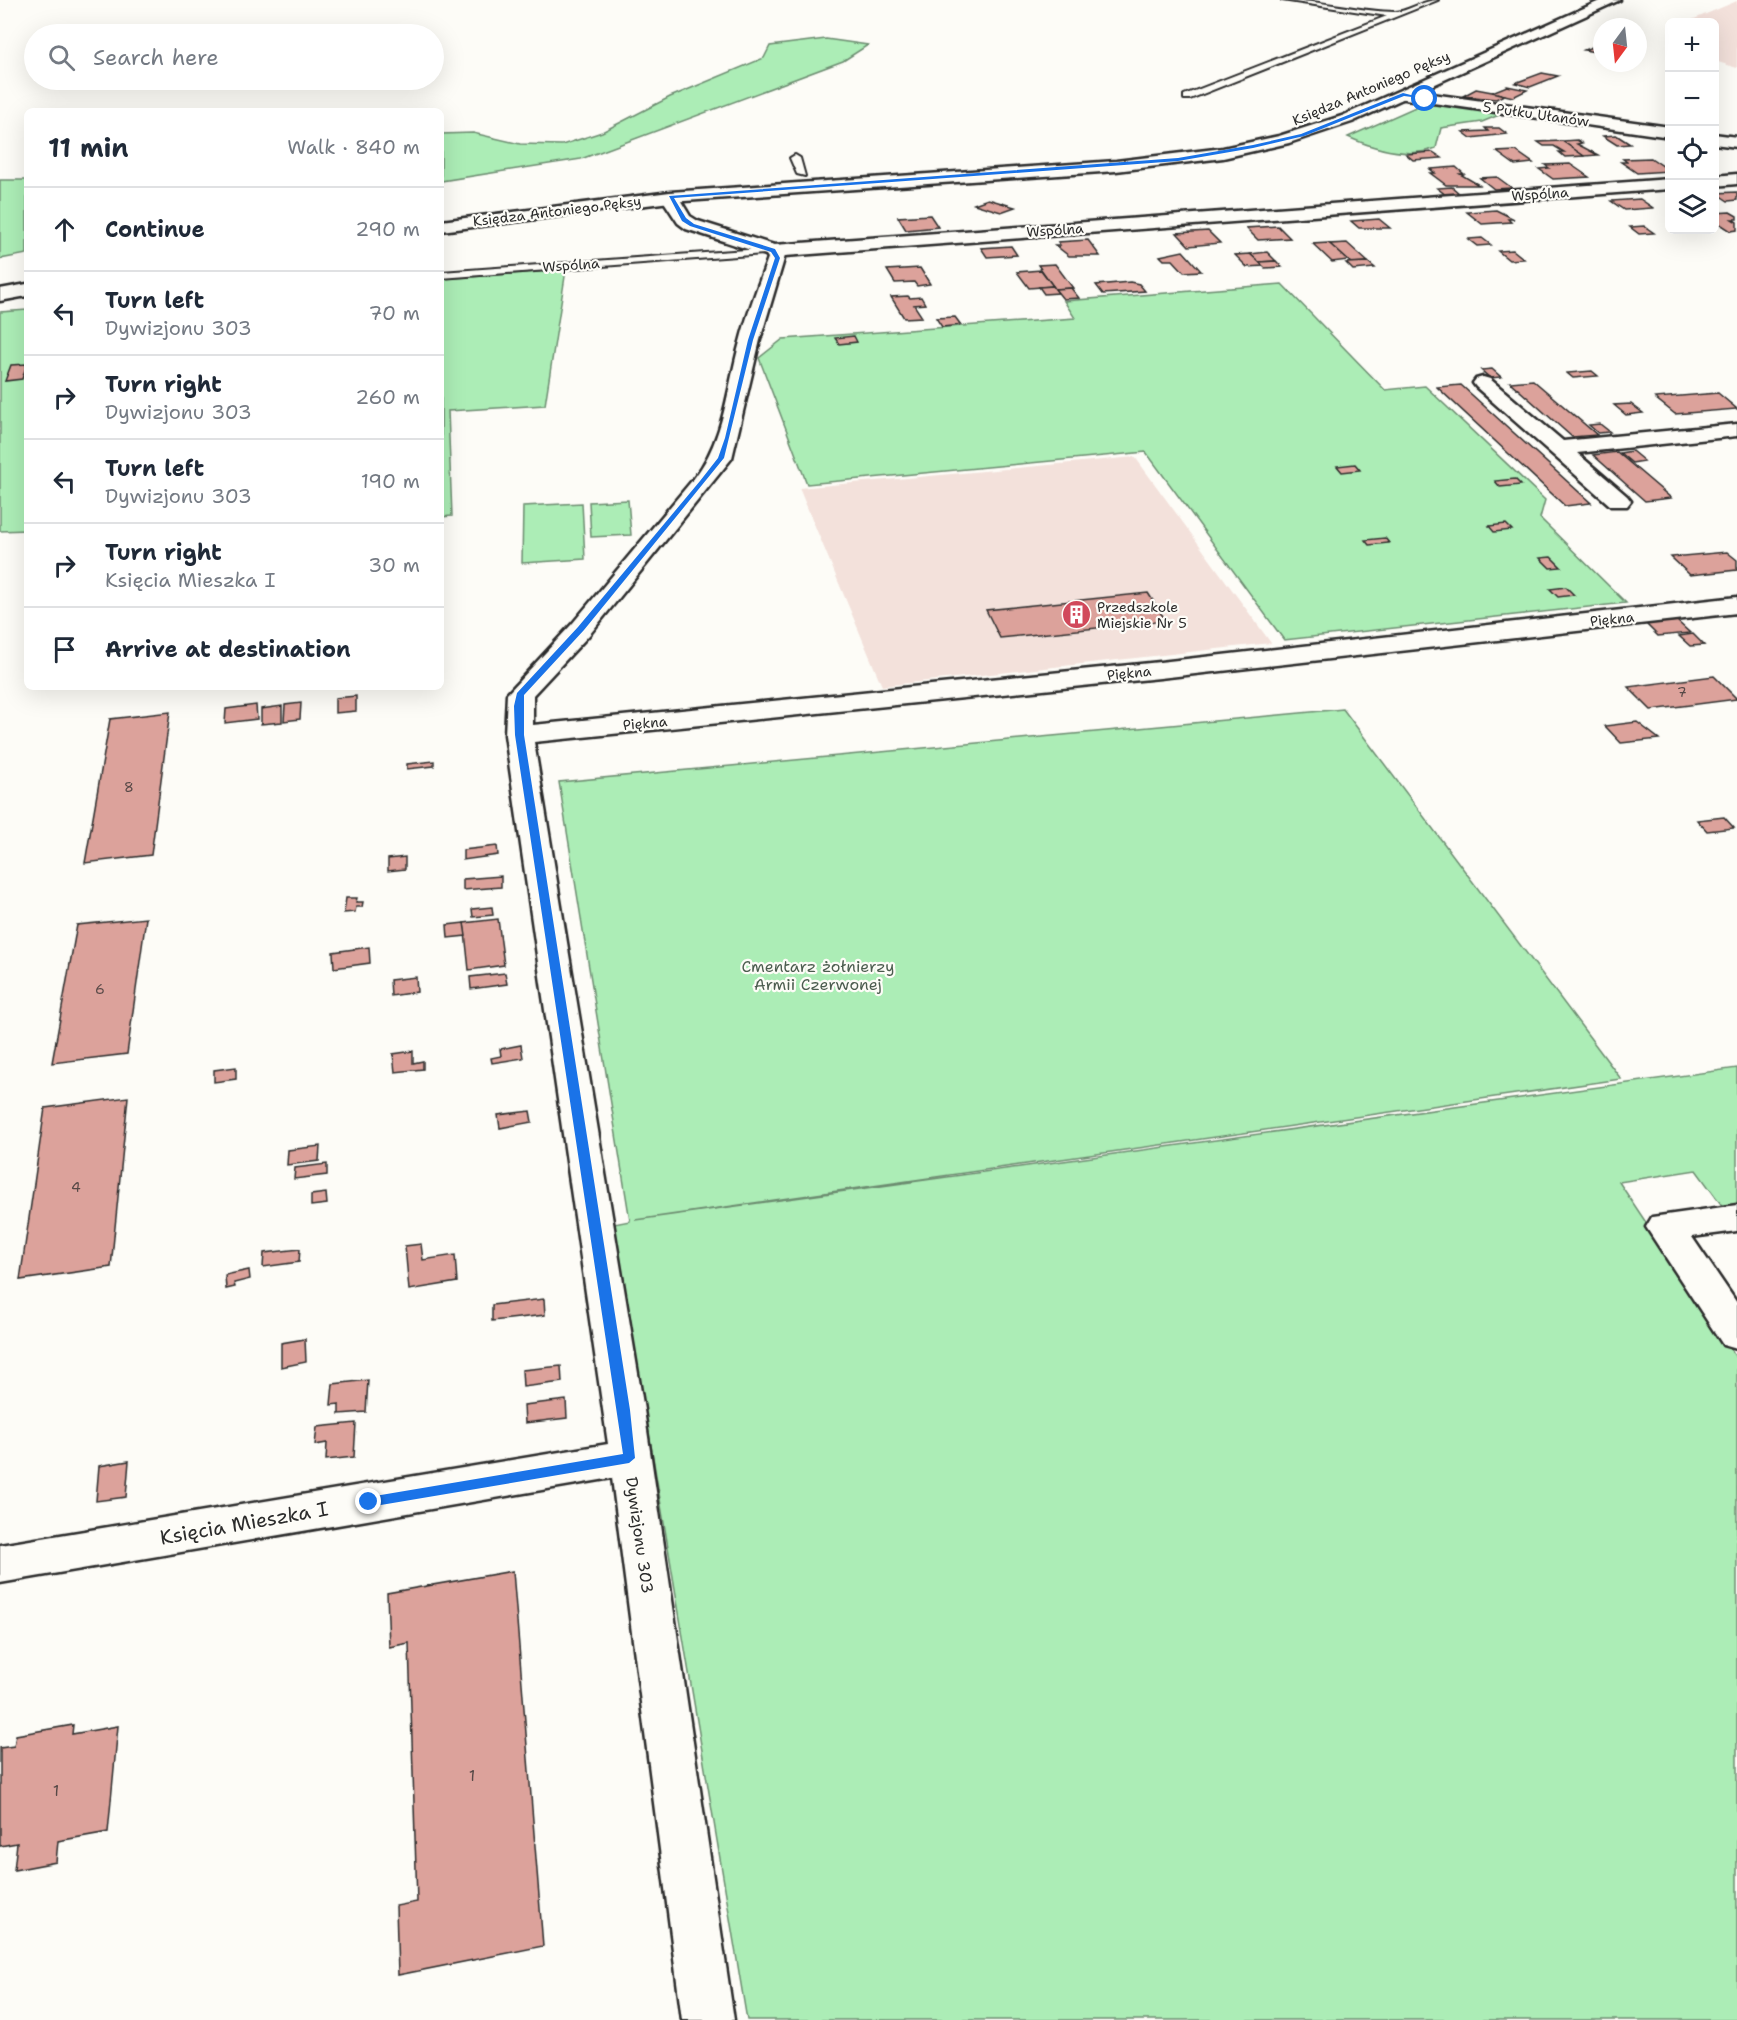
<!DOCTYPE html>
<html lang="en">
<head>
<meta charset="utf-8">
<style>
	body { margin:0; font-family:"Shantell Sans",sans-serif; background:#f6f6f7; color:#1f2937 }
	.controls { position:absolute; right:18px; top:18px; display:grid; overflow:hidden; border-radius:9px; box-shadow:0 6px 24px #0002 }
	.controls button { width:54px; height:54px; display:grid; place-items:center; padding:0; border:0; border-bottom:2px solid #e0e1e3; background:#fff; color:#1f2937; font:30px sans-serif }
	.compass { position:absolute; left:1593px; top:18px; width:54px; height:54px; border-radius:50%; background:#fff; box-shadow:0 6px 24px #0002; rotate:195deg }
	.stop { position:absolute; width:18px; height:18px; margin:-14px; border:4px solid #1a73e8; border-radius:50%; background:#fff }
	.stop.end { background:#1a73e8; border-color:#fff; box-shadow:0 2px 6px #0008 }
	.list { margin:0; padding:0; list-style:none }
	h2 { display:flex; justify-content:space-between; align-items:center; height:78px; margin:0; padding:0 24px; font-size:26px }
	h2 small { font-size:20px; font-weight:400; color:#747a83 }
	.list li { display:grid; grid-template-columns:39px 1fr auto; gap:18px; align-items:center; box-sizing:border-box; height:84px; padding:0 24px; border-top:2px solid #e0e1e3 }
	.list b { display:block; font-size:22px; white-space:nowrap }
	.list p { margin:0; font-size:20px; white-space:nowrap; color:#747a83 }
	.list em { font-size:20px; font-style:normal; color:#747a83 }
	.icon { flex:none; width:33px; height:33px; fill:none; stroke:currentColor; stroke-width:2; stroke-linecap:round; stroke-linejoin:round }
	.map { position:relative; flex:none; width:1737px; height:2020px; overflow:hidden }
	.search { position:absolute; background:#fff; box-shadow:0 6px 24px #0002; left:24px; top:24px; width:420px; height:66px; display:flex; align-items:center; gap:15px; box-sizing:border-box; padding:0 21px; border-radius:33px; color:#747a83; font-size:22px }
	.panel { position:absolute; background:#fff; box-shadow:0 6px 24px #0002; left:24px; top:108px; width:420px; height:582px; border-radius:9px }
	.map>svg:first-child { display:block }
	.built { fill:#f3e1db }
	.green { fill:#acedb6; stroke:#6c8c70; stroke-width:1.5 }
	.building { fill:#dca29b; stroke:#2b2b2b; stroke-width:1.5 }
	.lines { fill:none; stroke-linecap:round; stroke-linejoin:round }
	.service-casing { stroke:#2b2b2b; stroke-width:4 }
	.minor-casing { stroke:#2b2b2b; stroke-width:5 }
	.secondary-casing { stroke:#2b2b2b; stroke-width:5 }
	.service { fill:#fdfcf7; fill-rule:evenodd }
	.minor { fill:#fdfcf7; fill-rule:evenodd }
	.secondary { fill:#fdfcf7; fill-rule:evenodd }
	.route { fill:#1a73e8 }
	.labels { text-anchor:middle; stroke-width:4.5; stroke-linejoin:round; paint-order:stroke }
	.far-street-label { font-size:14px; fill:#2b2b2b; stroke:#fdfcf7 }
	.far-poi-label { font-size:14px; fill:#2b2b2b; stroke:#fdfcf7; text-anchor:start }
	.number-label { font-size:14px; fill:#574947 }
	.park-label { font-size:16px; fill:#4b5c4e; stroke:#fdfcf7 }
	.street-label { font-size:16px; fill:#2b2b2b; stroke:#fdfcf7 }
	.near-number-label { font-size:16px; fill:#574947 }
	.near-street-label { font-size:20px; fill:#2b2b2b; stroke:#fdfcf7 }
</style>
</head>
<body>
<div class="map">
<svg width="1737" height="2020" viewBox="0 0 1737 2020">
	<rect width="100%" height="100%" fill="#fdfcf7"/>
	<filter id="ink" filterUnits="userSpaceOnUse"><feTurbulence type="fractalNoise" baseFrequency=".0167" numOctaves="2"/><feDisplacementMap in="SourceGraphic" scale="12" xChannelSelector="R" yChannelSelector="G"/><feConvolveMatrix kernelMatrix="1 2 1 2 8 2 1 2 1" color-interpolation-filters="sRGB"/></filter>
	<g filter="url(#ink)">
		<g class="built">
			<path d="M1737,1v67l-22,-7 -1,-39h-27z"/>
			<path d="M1135,457l136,186 -389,43 -83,-198z"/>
		</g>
		<g class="green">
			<path d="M826,39l42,6 -25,16 -262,98 -140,22v-47l32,-1 47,11 42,1 40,-13 68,-35 94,-39 6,-12z"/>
			<path d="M1453,104l51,9 -22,9 -41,6 -5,20c-28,11 -61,1 -88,-11l72,-32z"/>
			<path d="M0,180h27v74l-27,5z"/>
			<path d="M566,270l-21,135 -97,6 4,105 -11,1v-238z"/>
			<path d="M1282,284l103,106 40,-4 120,114 -5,18 86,85 -342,37 -138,-188 -339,32 -48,-126 24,-19 292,-21 -11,-17z"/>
			<path d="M27,310v220l-27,1v-219z"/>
			<path d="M628,500l3,35 -40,2 -2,-35z"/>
			<path d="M582,503l3,56 -63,4 1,-57z"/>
			<path d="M1343,709l278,370 -986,141 1102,-152v137l-14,2 -27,-37 -77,12 118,177v661h-990l-133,-796 16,-3 -71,-439z"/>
		</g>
		<g class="building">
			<path d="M1600,44h2l-1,9 -17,-3z"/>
			<path d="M1542,73l16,3 -28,11 -15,-4z"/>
			<path d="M1507,86l20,4 -14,7 -21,-5z"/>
			<path d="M1476,89l16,3 12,3 -8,4 -33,-3z"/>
			<path d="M1485,128h14l8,6 -36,4 -8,-6 25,-1z"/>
			<path d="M1616,135l14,9 -13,1 -14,-9z"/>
			<path d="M1577,140l5,3 -5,1 21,11 -14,1 -22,-15z"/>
			<path d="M1562,141l22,15 -19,1 -6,-5h5l-10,-6h-10l-6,-4z"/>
			<path d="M1516,151l17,12 -18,2 -18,-13z"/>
			<path d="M1433,152l9,6 -29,2 -7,-6z"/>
			<path d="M1651,158l19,13 -33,2 -16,-11h6l-4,-3z"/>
			<path d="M1570,164l19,13 -36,2 -14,-10 10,-1 -4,-3z"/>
			<path d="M1456,167l8,7h-4l19,11h-33l-16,-12h5l-5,-4z"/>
			<path d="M1497,177l15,11 -18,1 -14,-11z"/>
			<path d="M1452,187l8,7 -14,1 -9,-7z"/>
			<path d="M1737,192v8l-9,1 -12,-8z"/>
			<path d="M988,199l27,8 -14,5 -27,-8z"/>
			<path d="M1640,199l13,9 -29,2 -13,-9z"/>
			<path d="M1496,210l18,9h-6l3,3 -29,2 -15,-12z"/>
			<path d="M1730,212l7,4v3h-5l5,3v8l-6,1 -17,-11v-7z"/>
			<path d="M930,215l8,12 -32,3 -8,-13z"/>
			<path d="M1379,219l11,9h-31l-8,-7z"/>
			<path d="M1278,226l12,12 -32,2 -12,-12z"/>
			<path d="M1644,226l10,7 -15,1 -9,-7z"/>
			<path d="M1208,231l12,12 -31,3 -12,-13z"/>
			<path d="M1482,238l9,7 -14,1 -9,-7z"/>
			<path d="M1088,240l12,16h-31l-14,-11h5l-2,-3z"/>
			<path d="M1328,243l2,1 18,16 -16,2 -19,-18z"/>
			<path d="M1347,243l21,19 -17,1 -21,-19z"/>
			<path d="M1011,246l6,9 -30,2 -6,-9z"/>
			<path d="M1513,250l11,9 -15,1 -11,-9z"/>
			<path d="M1183,251l18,20 -17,1 -11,-12h-9l-4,-4z"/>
			<path d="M1267,252l9,9 -17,1 -9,-8z"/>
			<path d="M1250,254l9,8 4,4 -16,1 -12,-12z"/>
			<path d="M1276,261l6,6 -17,1 -6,-6z"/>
			<path d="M1368,262l7,6 -22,2 -7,-7z"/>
			<path d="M1055,264l18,24 -18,1 -17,-24z"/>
			<path d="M920,268l10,16 -13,2 -3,-4 -19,1 -8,-13z"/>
			<path d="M1041,270l12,16 -24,2 -12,-16z"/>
			<path d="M1130,282l9,2 6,7 -42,3 -7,-9z"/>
			<path d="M1053,286l5,7 -14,1 -5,-7z"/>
			<path d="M1071,288l8,10 -16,1 -8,-10z"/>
			<path d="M908,296l2,2 11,-1 4,7 -11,1 8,12 -18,1 -13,-21z"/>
			<path d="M955,317l6,8 -19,2 -6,-9z"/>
			<path d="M854,336l3,6 -18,2 -4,-6z"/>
			<path d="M27,364l-5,15 -17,2 6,-16z"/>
			<path d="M1492,369l9,8 -11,1 -9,-8z"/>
			<path d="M1592,371l6,5 -25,2 -6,-5z"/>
			<path d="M1533,380l64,55 -25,2 -62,-55z"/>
			<path d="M1461,385l130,118 -26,3 -128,-119z"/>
			<path d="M1718,393l19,16 -62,5 -20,-16z"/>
			<path d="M1631,404l12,9 -17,2 -12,-10z"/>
			<path d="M1600,424l10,8 -12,1 -9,-8z"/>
			<path d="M1632,451l12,10 -12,2 -12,-10z"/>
			<path d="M1617,452l54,46 -26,3 -52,-46z"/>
			<path d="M1355,464l5,6 -18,2 -5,-6z"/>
			<path d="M1515,479l6,6 -21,2 -5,-6z"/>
			<path d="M1506,524l6,6 -18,2 -5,-6z"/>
			<path d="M1385,538l4,5 -20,2 -4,-5z"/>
			<path d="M1727,552l10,8v10l-47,5 -19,-18z"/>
			<path d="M1551,557l10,10 -11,1 -10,-10z"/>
			<path d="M1566,587l8,8 -16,2 -8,-8z"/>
			<path d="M1148,593l18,28 -166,17 -14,-28z"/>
			<path d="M1677,621l13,12 -32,3 -12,-12z"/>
			<path d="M1693,634l11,11 -14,1 -11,-10z"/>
			<path d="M1714,676l23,23 -86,11 -23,-23z"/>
			<path d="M356,696v15l-21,2v-15z"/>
			<path d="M301,703l-1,16 -16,2 1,-16z"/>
			<path d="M256,705l1,14 -32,4 1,-14z"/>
			<path d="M282,706v16l-21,2v-15z"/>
			<path d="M170,712l-19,143 -66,8 25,-144z"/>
			<path d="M1637,722l22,17 -38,4 -16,-17z"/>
			<path d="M434,761v5l-27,3v-5z"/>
			<path d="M1724,817l10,11 -27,3 -10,-11z"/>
			<path d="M497,846l1,9 -35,5v-10z"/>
			<path d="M405,857v12l-17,2v-12z"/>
			<path d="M501,876v11l-38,3v-11z"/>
			<path d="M346,898h11l-1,4h7l-1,5h-6l-1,5 -11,1z"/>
			<path d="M492,907l1,8 -20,2 -1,-8z"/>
			<path d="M146,918l-19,136 -75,9 25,-138z"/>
			<path d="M498,919l6,46 -35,5 -5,-47z"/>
			<path d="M464,923l2,13 -18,2 -1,-13z"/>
			<path d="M369,947l1,16 -36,5 -1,-16z"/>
			<path d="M505,973l2,11 -36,5 -1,-12z"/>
			<path d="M416,977l1,15 -26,4 -1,-16z"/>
			<path d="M521,1045l2,13 -31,5 -1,-5 10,-2 -1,-7z"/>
			<path d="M413,1051v12l10,-2v8l-28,3 -2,-18z"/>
			<path d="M236,1067v12l-22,3v-12z"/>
			<path d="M128,1097l-17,170 -91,13 25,-172z"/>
			<path d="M530,1111l2,11 -32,6 -2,-13z"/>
			<path d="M320,1146l-1,15 -32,4 1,-15z"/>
			<path d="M327,1164v11l-33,4 1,-11z"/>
			<path d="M326,1193l1,11 -16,2v-11z"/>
			<path d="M421,1244l2,16 32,-5 2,27 -48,8 -4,-44z"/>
			<path d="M300,1249l-1,13 -36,5 1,-14z"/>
			<path d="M249,1270l1,9 -16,4 1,4 -9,2 -1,-14z"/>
			<path d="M544,1299l1,16 -53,6v-16z"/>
			<path d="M305,1339l1,23 -25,5v-24z"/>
			<path d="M561,1366l1,16 -39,5 -1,-17z"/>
			<path d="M368,1380l-2,32 -27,2v-10l-8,1 2,-21z"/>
			<path d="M566,1400l1,18 -42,5 -1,-18z"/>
			<path d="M356,1423l-2,34 -28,3 1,-17 -12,2 2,-18z"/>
			<path d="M129,1461l-3,36 -30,4 3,-35z"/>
			<path d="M513,1571l30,375 -145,29 -2,-69 21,-4 -8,-259 -20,4 -2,-54z"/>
			<path d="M73,1725l-1,9 46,-8 -10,106 -50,9 -2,21 -42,8 3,-27 -17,3v-98l14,-2 2,-11z"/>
		</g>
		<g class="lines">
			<defs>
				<g id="service">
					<path d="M1282,0c38,0 74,11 112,12 14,0 28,-12 44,-12l-248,99h-6v-4l203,-79z"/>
					<path d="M795,155l5,3 5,18 -8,-2 -7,-16z"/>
					<path d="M773,248l4,1v4l-336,25v-6z"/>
				</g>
				<g id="minor">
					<path d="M1403,90l267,37v10l-272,-39 -3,-3 3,-3z"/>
					<path d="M1714,134l23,3v10l-23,-3z"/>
					<path d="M1737,174v10l-23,2v-10z"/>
					<path d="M1670,179v10l-885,67 -25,84 -28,118 -142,176 -57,61v30l627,-63 577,-65v16l-577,65 -626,64 110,668 90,610h-52l-70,-542 -612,105v-38l608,-101 -103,-709 2,-41 65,-70 123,-147c30,-39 32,-89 45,-135 7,-28 18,-56 28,-84l-2,-3 -80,-26 -8,-6 -17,-26 3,-4h12l14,23 8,5 76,24z"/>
					<path d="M1483,377l7,2 73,62 174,-17v12l-160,17 50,43 4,5 -4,5h-16l-135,-119 -3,-4 3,-4z"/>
					<path d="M1737,1205v26l-45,6 45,66v46l-14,-4 -77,-118 6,-10z"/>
				</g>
				<g id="secondary">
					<path d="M1602,0h18l-268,122 -63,21 -66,15 -107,13 -446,31 -229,29v-10l229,-29 446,-31 107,-13 56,-12 63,-20z"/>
					<path d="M27,284v12l-27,5v-12z"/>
				</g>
			</defs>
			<use href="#service" class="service-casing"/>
			<use href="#minor" class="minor-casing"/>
			<use href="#secondary" class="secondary-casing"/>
			<use href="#service" class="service"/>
			<use href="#minor" class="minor"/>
			<use href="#secondary" class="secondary"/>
		</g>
	</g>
	<path class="route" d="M1403,93l24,6 -23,-3 -100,40 -51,12 -75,13 -504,37 12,20 8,6 81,25 5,9 -27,82 -29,118 -140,172 -60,65v40l106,675 5,48 -6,5 -260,44 -5,-1 -2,-4 7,-5 254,-43 -108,-719 -1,-29 3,-13 61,-66 122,-146 18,-23 7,-20 23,-98 27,-82 -4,-6 -81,-26 -8,-5 -13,-25 509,-38 75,-13 48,-11z"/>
	<defs>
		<symbol id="building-disc" viewBox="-11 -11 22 22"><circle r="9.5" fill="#d1495b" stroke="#fdfcf7"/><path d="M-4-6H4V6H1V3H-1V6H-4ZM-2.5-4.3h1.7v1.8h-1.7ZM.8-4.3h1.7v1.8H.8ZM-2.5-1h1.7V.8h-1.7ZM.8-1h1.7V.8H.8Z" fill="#fff"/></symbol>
	</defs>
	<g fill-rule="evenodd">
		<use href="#building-disc" x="1060" y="598" width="33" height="33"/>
	</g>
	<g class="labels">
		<g class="far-street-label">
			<text transform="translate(1371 88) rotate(-23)" y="5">Księdza Antoniego Pęksy</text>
			<text transform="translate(1536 114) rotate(8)" y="5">5 Pułku Ułanów</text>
			<text transform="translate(1540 194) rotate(-4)" y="5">Wspólna</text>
			<text transform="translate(557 211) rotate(-7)" y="5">Księdza Antoniego Pęksy</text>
			<text transform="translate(1055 230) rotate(-4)" y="5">Wspólna</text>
			<text transform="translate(571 265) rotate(-4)" y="5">Wspólna</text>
			<text transform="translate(1612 619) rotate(-6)" y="5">Piękna</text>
			<text transform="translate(1129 673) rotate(-6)" y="5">Piękna</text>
			<text transform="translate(645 723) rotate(-5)" y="5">Piękna</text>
		</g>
		<g class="far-poi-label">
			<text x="1097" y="612">Przedszkole<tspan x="1097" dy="16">Miejskie Nr 5</tspan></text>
		</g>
		<g class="number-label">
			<text x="1682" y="697">7</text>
			<text x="129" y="792">8</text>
			<text x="100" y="994">6</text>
			<text x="76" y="1192">4</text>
		</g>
		<g class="park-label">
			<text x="818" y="972">Cmentarz żołnierzy<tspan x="818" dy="18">Armii Czerwonej</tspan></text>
		</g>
		<g class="street-label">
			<text transform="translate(640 1535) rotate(82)" y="6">Dywizjonu 303</text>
		</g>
		<g class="near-number-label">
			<text x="472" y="1781">1</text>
			<text x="56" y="1796">1</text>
		</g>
		<g class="near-street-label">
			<text transform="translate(244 1523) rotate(-10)" y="7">Księcia Mieszka I</text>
		</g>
	</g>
</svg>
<div class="controls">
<button>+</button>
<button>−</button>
<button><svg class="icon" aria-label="locate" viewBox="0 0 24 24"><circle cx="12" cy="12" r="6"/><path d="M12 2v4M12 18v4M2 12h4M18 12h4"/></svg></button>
<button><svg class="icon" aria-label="layers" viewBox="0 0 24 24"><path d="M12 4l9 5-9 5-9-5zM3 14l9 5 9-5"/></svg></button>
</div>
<svg class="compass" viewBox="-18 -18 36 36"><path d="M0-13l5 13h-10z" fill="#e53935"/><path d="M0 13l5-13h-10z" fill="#747a83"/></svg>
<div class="stop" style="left:1425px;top:99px"></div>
<div class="stop end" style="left:369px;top:1502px"></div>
<div class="search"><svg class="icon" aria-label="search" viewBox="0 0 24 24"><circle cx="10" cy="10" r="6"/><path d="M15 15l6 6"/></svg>Search here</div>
<section class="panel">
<h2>11 min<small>Walk · 840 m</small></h2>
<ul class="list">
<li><svg class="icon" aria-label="ahead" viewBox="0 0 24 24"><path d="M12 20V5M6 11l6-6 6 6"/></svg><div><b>Continue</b></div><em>290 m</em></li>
<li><svg class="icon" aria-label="left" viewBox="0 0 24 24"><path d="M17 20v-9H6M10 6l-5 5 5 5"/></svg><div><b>Turn left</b><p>Dywizjonu 303</p></div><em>70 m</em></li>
<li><svg class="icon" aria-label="right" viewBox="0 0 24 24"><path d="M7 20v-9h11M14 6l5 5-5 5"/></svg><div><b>Turn right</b><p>Dywizjonu 303</p></div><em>260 m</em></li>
<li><svg class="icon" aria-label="left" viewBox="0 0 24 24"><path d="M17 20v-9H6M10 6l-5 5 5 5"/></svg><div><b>Turn left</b><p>Dywizjonu 303</p></div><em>190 m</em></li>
<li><svg class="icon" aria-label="right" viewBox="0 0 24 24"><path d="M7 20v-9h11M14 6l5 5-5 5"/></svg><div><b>Turn right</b><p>Księcia Mieszka I</p></div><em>30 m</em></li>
<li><svg class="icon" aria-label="arrive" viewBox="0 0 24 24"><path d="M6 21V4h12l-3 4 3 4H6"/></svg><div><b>Arrive at destination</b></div></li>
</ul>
</section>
</div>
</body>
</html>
